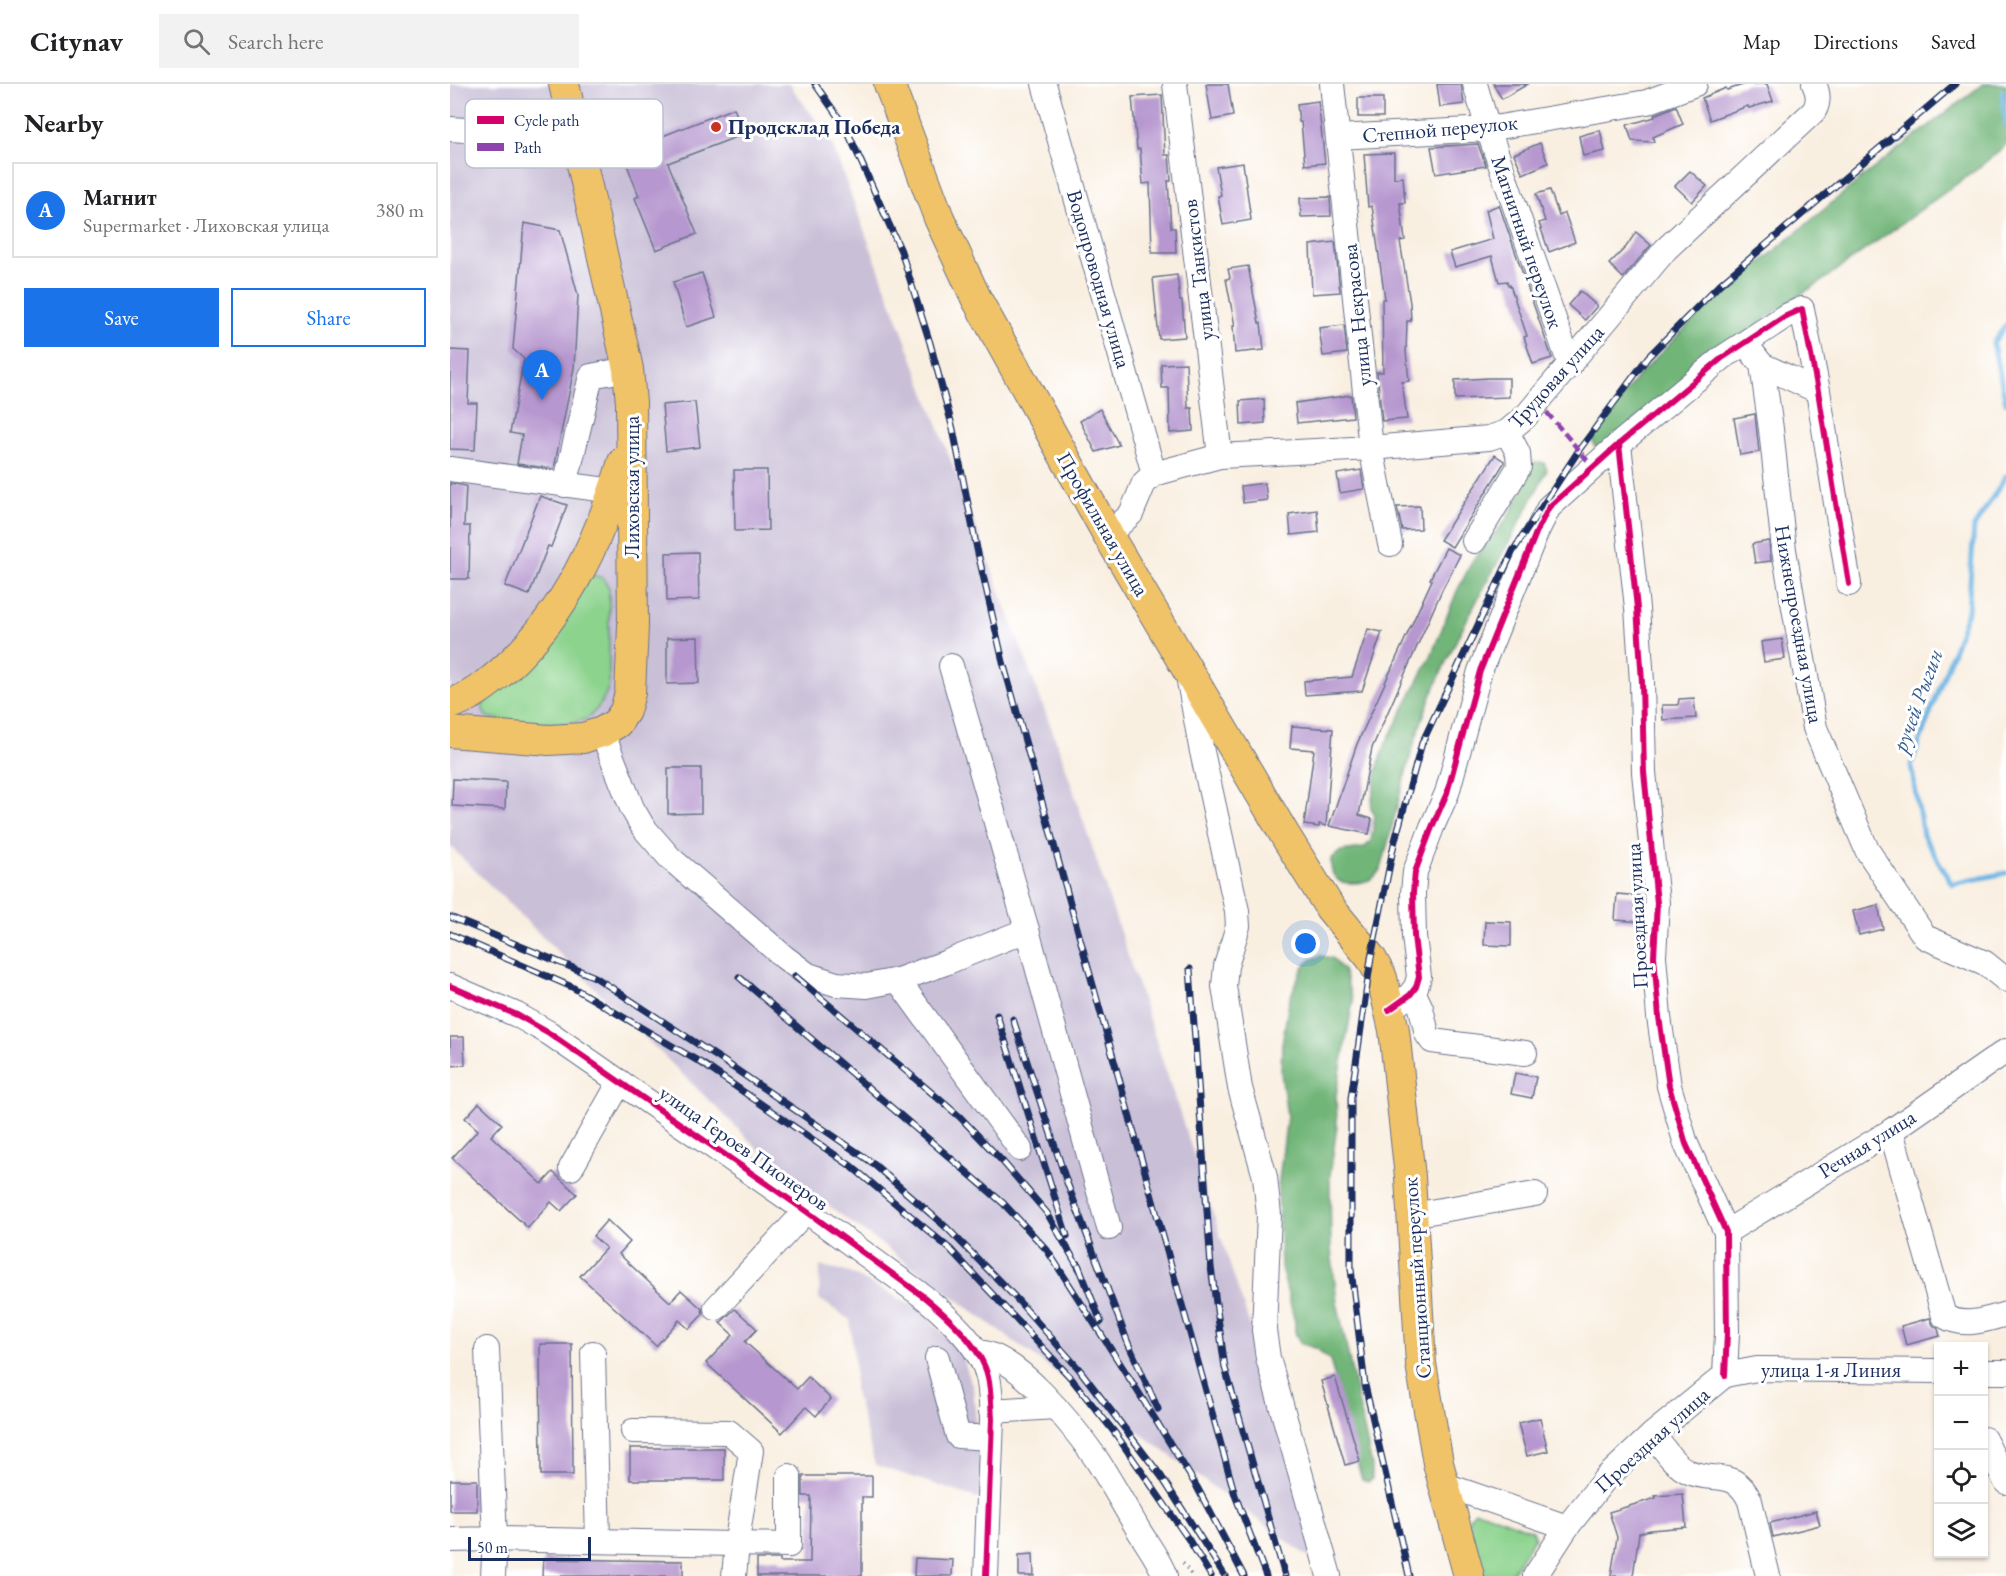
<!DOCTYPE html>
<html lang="en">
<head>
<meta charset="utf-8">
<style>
	body { margin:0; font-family:"EB Garamond",serif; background:#f2f2f2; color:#202124 }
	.controls { position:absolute; right:18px; bottom:18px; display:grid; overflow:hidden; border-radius:0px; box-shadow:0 2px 4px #0004 }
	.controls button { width:54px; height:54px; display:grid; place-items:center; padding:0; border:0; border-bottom:2px solid #e0e0e0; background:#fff; color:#202124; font:30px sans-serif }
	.scale { position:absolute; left:18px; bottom:15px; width:123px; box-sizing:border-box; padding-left:6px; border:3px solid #1b2f5e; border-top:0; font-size:16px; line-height:21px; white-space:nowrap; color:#1b2f5e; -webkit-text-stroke:4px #fff; paint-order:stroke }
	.you { position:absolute; left:856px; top:860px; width:21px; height:21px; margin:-15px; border:4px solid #fff; border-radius:50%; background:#1a73e8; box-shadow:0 0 0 9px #1a73e833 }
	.badge { display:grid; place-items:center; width:39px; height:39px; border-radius:50%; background:#1a73e8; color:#fff; font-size:20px; font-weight:700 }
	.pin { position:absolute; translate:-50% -50px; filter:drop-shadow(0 2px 3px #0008) }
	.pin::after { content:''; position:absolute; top:32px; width:21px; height:18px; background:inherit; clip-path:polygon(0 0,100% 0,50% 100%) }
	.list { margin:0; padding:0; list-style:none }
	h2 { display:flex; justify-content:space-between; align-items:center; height:78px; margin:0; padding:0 24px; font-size:26px }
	h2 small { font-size:20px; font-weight:400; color:#757577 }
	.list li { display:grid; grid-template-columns:39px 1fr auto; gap:18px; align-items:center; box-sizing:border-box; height:96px; margin:0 12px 12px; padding:0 12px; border:2px solid #e0e0e0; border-radius:0px }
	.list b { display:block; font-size:22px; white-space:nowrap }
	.list p { margin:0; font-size:20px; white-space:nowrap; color:#757577 }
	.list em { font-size:20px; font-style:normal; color:#757577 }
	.actions { display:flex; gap:12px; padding:18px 24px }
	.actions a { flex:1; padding:14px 0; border:2px solid #1a73e8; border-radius:0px; text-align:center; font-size:21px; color:#1a73e8 }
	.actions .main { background:#1a73e8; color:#fff }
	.icon { flex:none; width:33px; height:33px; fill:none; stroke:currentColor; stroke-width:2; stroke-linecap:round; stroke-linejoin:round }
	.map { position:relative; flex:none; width:1556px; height:1492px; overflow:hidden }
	header { display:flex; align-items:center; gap:36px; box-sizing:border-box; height:84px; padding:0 30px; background:#fff; border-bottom:2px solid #e0e0e0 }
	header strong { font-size:28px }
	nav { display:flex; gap:33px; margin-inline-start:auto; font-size:21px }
	.search { width:420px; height:54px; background:#f2f2f2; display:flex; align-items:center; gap:15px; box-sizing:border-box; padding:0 21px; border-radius:0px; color:#757577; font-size:22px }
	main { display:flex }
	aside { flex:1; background:#fff }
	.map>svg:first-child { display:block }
	.industrial { fill:#c9bfd7 }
	.green { fill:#8cd38d; stroke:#548176; stroke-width:1.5 }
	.forest { fill:#71b578; stroke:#46726b; stroke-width:1.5 }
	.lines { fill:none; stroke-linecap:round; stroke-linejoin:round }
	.stream { stroke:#6cb5e4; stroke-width:5 }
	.building { fill:#b697cf }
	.minor-casing { stroke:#69728c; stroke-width:26 }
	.major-casing { stroke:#69728c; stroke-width:32 }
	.path { stroke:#69728c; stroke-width:3; stroke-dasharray:1.5 4.5; stroke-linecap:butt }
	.minor { stroke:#fff; stroke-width:24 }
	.major { stroke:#f1c369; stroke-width:30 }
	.rail-casing { stroke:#1b2f5e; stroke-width:7 }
	.rail { stroke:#fff; stroke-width:4.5; stroke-dasharray:14; stroke-linecap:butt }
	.quiet { stroke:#8e44ad; stroke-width:4.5; stroke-dasharray:9 4.5; stroke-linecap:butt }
	.cycleway-casing { stroke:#fff; stroke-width:10 }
	.cycleway { stroke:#d6006c; stroke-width:6 }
	.poi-dot { fill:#c8321e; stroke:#fff; stroke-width:2 }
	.labels { text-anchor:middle; stroke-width:6; stroke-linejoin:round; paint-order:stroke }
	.poi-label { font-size:21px; font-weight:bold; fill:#1b2f5e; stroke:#fff; text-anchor:start }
	.street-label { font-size:21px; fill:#1b2f5e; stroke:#fff }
	.water-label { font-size:22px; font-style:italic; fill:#375e8d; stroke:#fff }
	.key { fill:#fff; stroke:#bbc1cf; stroke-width:1.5 }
	.key-label { font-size:16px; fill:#1b2f5e }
</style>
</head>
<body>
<header>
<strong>Citynav</strong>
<div class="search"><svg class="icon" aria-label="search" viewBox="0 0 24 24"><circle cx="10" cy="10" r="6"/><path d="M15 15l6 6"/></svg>Search here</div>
<nav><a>Map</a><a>Directions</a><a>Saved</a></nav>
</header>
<main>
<aside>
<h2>Nearby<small></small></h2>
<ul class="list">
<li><span class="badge">A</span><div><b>Магнит</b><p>Supermarket · Лиховская улица</p></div><em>380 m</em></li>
</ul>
<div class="actions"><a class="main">Save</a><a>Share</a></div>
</aside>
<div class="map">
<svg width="1556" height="1492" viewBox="0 0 1556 1492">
	<rect width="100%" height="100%" fill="#fff"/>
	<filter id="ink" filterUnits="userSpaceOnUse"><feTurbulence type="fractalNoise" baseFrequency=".0167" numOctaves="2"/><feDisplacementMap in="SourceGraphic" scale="12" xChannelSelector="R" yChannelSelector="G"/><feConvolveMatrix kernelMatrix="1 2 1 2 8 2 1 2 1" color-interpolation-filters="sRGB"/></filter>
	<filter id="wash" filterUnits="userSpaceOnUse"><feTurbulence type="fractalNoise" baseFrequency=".008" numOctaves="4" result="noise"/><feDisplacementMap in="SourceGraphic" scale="24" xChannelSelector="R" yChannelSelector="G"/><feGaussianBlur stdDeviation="1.35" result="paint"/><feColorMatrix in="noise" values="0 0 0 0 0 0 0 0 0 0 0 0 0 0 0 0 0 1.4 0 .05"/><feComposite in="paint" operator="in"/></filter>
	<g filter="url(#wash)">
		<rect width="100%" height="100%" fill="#f9efe1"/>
		<g class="industrial">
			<path d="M0,0h339l41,55 233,620 269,815 -551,-403 -331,-325z"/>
			<path d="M370,1182l26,5 76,39 40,46 11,32 10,112 -108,-35 -21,-77 1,-17 -5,-51 -31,-21z"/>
		</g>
		<g class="green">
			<path d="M142,491l11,3 6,10v97c-3,12 -11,24 -20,32 -15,11 -87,6 -103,-1l-3,-5v-6z"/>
			<path d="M1025,1427l8,1 50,19 2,6 -25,39h-29l-12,-53v-5z"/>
		</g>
		<g class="forest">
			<path d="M1533,0h23v61l-30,25 -157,113c-78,47 -147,108 -218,165l-6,-1 -2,-6 10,-18 34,-46 61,-62 167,-140z"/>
			<path d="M1085,378l9,1 3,7c-37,75 -83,146 -115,224 -23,55 -35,115 -50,172 -3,5 -5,9 -9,12 -6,4 -12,5 -19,5 -18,1 -24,-7 -23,-24l10,-8 23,-3 7,-7 4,-25 -4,-8 1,-10 6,-32 8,-23 45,-87 26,-65 16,-31 33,-40 18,-33 6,-23z"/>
			<path d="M870,872l12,2 11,12 10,31 -17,94 1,31 -7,50 1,73 6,53 35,164v13l-4,3 -6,-2 -32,-120 -13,-11 -17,-6 -5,-11v-10l-14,-55 -3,-79 9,-72 -6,-43 1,-29 7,-42 7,-20 8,-16 7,-6z"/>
		</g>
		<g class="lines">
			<g class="stream">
				<path d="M1552,7l4,33"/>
				<path d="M1556,241l-13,18 13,60"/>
				<path d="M1556,392l-32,51 -6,84 -57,154 12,70 29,49 54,-11"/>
			</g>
		</g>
		<g id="blocks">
			<g class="building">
				<path d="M756,0h22l5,32 -21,4z"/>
				<path d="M987,0h24l3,20 -24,3z"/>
				<path d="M1043,0h35l-26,15z"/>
				<path d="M1296,0h21l6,17 -24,7 -1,-2 -38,14 -8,-22 24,-10 1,2z"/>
				<path d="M712,11l3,60h4l2,26h-3l3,47h4l1,25h-24l-2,-70 -7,1 -3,-35h-3l-5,-52z"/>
				<rect x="908" y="14" width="25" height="19"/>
				<path d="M868,17l7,62 -20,2 -4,-43h-2l-2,-18z"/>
				<path d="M1226,22l7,18 -30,13 1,5 -22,-1 -5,-16 28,-8 -1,-2z"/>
				<path d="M284,24l10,26 -76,29 29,71 -41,16 -21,-52 4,-2 -17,-44z"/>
				<path d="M1150,46l5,21 -22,5 -4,-20z"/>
				<path d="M1090,59l8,20 -25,11 -9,-20z"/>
				<path d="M1028,60l8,22 -50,8 -5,-27z"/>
				<path d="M944,69v25l9,-1 2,26h-5l5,37 -5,1 10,62 1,18h-4l-1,31 3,29 -7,1 5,37 -25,2 -5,-49h6l-1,-73h3l-13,-93 -4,1 -4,-53z"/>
				<path d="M793,79l8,57 -28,5 -5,-29 3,-1 -5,-28z"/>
				<path d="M1240,87l17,15 -15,16 -17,-16z"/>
				<path d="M1100,106l9,26 6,-3 10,29 -26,10 -10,-29 6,-2 -9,-27z"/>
				<path d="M880,113l1,19 -30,1 -1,-19z"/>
				<path d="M1049,121l53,153 -19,6 -9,-27 3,-1 -17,-51h-2l-1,-4 -8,1 -7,-26 -37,11 -5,-15 43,-13 -7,-29z"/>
				<path d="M74,139l36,7 18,65 -4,73 -20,101 -37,-5 5,-29 -12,-2 14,-74 -11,-10z"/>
				<path d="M1186,148l15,13 -28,33 -14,-14 17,-17z"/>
				<path d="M885,158l5,50 -28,2 -2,-49z"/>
				<path d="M798,182l11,57h2l3,27 -29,3 -2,-27h2l-9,-47 4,-1 -2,-9z"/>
				<path d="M252,189l14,44 -30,10 -13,-45z"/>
				<path d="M727,191l3,26h2l3,36 -26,2 -6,-61z"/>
				<path d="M1130,207l17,15 -12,14 -17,-15z"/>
				<path d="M894,241l3,28 -24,3 -4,-28z"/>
				<path d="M0,266l20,1 -2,52h9l-2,47 -25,-1z"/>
				<path d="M736,279l2,45h4l1,23 -23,2 -1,-45h-7l-1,-24z"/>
				<path d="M1039,294h20v19l-54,2v-19z"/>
				<path d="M901,311l2,22 -56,6 -2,-20z"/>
				<path d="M814,315l1,24 -24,2 -1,-24z"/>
				<path d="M245,318l5,45 -34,4 -4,-46z"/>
				<path d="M650,325l19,36 -23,7 -16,-31z"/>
				<path d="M1305,330l4,38 -19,3 -6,-37z"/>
				<path d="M1045,371l9,6v2l-52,84 -12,-7z"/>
				<path d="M284,386h33l1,60 -33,1z"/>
				<path d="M911,386l3,19 -24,4 -3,-19z"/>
				<path d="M0,399l16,3 -2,40h6l-1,53h-19z"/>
				<path d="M815,399l2,17 -24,3 -2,-17z"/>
				<path d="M90,412l27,9 -16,42 -3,-1 -19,49 -24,-9z"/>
				<path d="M970,422l1,23 -19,1 -5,-23z"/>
				<path d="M867,426l2,22 -28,3 -2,-21z"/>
				<path d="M1319,457l2,20 -16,2 -3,-19z"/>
				<path d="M996,464l14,7 -18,35 -70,158 -13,67 13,4 -3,15 -40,-8 28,-82 75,-164 -2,-1z"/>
				<path d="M248,468l1,48 -32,1 -1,-48z"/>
				<path d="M918,545l14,3 -20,59 -57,4 -1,-14 48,-4z"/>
				<path d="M248,553l1,46 -32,1v-46z"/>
				<path d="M1332,555l3,20 -21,3 -3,-20z"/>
				<path d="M1244,614l2,20 -33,2 -1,-15h16l1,-6z"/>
				<path d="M842,642l41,3 -7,97 -7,-2v3l-15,-2 10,-75 -24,-2z"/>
				<path d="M218,684h33v45l-33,1z"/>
				<path d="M3,695l53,3 -1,27 -53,-3z"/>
				<path d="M1167,810l25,2v26l-27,-2z"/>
				<path d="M1428,821l5,24 -24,6 -6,-24z"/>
				<path d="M1035,837l26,1v24l-27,-1z"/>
				<path d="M0,953h14l1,28 -15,1z"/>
				<path d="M1065,989l21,4 -4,21 -21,-4z"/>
				<path d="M29,1019l23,21 -11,12 51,48 11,-12 24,22 -16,17 -10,-9 -23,26 -76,-70 26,-28 -13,-12z"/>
				<path d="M157,1136l23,22 -11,12 51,48 11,-12 21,19 1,5 -14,15 -10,-9 -23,26 -76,-70 26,-28 -13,-12z"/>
				<path d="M285,1225l22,20 -12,13 52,47 11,-12 23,22 -15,17 -10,-9 -24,26 -76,-70 27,-28 -13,-12z"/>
				<path d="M1480,1234l3,7 5,4 2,7 -34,9 -5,-19z"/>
				<path d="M90,1260h32l1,131h-32z"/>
				<path d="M885,1293l25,84 -15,4 -24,-84z"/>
				<path d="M1090,1334l8,33 -21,5 -9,-33z"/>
				<rect x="180" y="1364" width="94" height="32"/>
				<path d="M353,1392h69v21h-10v79h-105v-17h23v3h30l1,-66h-8z"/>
				<rect x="0" y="1396" width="27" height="31"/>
				<path d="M1233,1410l3,33 -36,3 -11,3 -6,43h-22l6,-39 -8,-25 47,-14 -1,-2z"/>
				<path d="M1366,1427l4,14 -47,12 -3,-14z"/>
				<path d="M583,1470l1,22h-15v-21z"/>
				<path d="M465,1474l38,2 -1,16h-38z"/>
				<path d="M93,1475l140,2v15h-141z"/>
			</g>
		</g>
	</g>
	<g filter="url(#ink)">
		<use href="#blocks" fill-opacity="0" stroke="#69728c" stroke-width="1.5"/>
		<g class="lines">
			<defs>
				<g id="minor">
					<path d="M594,0l110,390"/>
					<path d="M725,0l45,372"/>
					<path d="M882,0l39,364 19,96"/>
					<path d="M1025,0l13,45 82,236"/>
					<path d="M0,45l126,8"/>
					<path d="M888,53l150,-8 159,-27 48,-18"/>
					<path d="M1295,259l17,22 9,64 13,121 31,178 52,122 58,87 60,26 21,17"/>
					<path d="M1312,281l56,26"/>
					<path d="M1169,360l18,164 5,74 2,90 13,131 -3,53 5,61 10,69 17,58 40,88 1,101 -2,42"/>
					<path d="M0,385l164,22"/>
					<path d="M115,401l26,-109 37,-7"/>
					<path d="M658,451l23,-21 13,-31 10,-9 66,-18 151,-8 118,-10 18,-6 19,-16 140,-167 148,-138c5,-9 5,-17 0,-27"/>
					<path d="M1024,457l45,-74 -1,-14 -11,-21"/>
					<path d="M501,582l76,264 82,298"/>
					<path d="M739,597l12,66 36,164 1,15 -12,40 -2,20 16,102 25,89 4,38 -5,115 4,28 61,218"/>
					<path d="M152,648l30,76 11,19 27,31 114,99 24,18 28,9 31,2 31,-6 47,-17 82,-33"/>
					<path d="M448,896l122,169"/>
					<path d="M0,902l67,29 32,18 257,178 118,86c23,19 57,49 64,80 3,13 3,28 4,42l-6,157"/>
					<path d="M963,907l8,17 6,26 5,7 93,12"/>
					<path d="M939,926l21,-15 6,-8 3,-10 -5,-41 -1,-43 2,-21 17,-45 15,-34 33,-122 56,-138 13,-26 70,-63 103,-86 62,-41 18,-8 16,82 31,193"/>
					<path d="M1441,1047l53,185c20,12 41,4 62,-2"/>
					<path d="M121,1084l49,-86"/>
					<path d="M962,1131l123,-21"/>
					<path d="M1276,1148l165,-101 115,-80"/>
					<path d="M266,1224l90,-97"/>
					<path d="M527,1268c39,1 96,74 118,105 14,21 27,45 40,67 10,18 23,33 30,52"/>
					<path d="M143,1269l5,188"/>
					<path d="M487,1274l21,78 33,2"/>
					<path d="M1534,1288h22"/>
					<path d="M541,1327l64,-4"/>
					<path d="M183,1347l96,1 22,19 -13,83 -4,42"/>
					<path d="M1203,1350c10,13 20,31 36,38 26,11 46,-4 61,29l18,75"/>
					<path d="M1534,1355l22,43"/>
					<path d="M995,1401l122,42 38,-48 48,-45 72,-59 32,-6 181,2"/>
					<path d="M0,1456l45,-1 -8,-190"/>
					<path d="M43,1492l2,-37 294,6v-69"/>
					<path d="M1085,1492l32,-49"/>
				</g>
				<g id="major">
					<path d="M439,0l50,134 37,80 132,237 178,302 44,71 41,50 11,20 12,52 16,147 11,187 17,99 31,113"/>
					<path d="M0,620c22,-7 40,-21 57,-37 60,-56 92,-127 116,-205"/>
					<path d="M0,648l99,8 34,-2 19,-6 15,-9 8,-12 5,-18 3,-67 -2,-223 -3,-34 -64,-285"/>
				</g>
			</defs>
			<use href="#minor" class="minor-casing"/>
			<use href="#major" class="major-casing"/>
			<path class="path" d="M733,1479l9,13"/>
			<use href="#minor" class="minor"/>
			<use href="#major" class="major"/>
			<defs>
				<g id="rail">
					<path d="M365,0l31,44 55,123 29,92 23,86 24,120 26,113 232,833 31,81"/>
					<path d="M0,833l145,60 130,85 145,99 77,67 67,68 65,73 82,107 64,100"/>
					<path d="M0,850l122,53 131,77 148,102 99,83 120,128 45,56 74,107 22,36"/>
					<path d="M740,885l21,298 14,101 60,208"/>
					<path d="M345,892l165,141 43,45 44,51 33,57"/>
					<path d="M289,893l264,226 44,47 90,140 60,97 47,89"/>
					<path d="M547,931l70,221"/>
					<path d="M563,935l53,161 62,163 30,66"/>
					<path d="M628,1180l23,58"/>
					<path d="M959,1492l-44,-191 -14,-116v-171l20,-140 23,-114 28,-101 91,-192 66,-101 69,-93 72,-73 235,-200"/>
				</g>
			</defs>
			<use href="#rail" class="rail-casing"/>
			<use href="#rail" class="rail"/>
			<path class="quiet" d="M1088,318l55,65"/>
			<defs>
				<g id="cycleway">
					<path d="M1169,360l18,164 5,74 2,90 13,131 -3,53 5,61 10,69 17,58 40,88 1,101 -2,42"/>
					<path d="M0,902l67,29 32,18 257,178 118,86c23,19 57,49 64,80 3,13 3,28 4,42l-6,157"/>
					<path d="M939,926l21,-15 6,-8 3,-10 -5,-41 -1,-43 2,-21 17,-45 15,-34 33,-122 56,-138 13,-26 70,-63 103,-86 62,-41 18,-8 16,82 31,193"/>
				</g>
			</defs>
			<use href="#cycleway" class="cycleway-casing"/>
			<use href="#cycleway" class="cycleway"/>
		</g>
	</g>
	<circle class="poi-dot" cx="266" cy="43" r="6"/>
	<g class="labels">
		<g class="poi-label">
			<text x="278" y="50">Продсклад Победа</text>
		</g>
		<g class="street-label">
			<text transform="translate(990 45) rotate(-5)" y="7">Степной переулок</text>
			<text transform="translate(1077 158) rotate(71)" y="7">Магнитный переулок</text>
			<text transform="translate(748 186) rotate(-97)" y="7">улица Танкистов</text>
			<text transform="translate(649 195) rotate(74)" y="7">Водопроводная улица</text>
			<text transform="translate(907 231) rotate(-96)" y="7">улица Некрасова</text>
			<text transform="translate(1106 293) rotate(-48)" y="7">Трудовая улица</text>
			<text transform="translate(182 403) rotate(-90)" y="7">Лиховская улица</text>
			<text transform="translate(653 440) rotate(60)" y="7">Профильная улица</text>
			<text transform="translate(1349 540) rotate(80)" y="7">Нижнепроездная улица</text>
			<text transform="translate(1187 832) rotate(-93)" y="7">Проездная улица</text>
			<text transform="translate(1417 1060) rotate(-32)" y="7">Речная улица</text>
			<text transform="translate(294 1064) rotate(35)" y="7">улица Героев Пионеров</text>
			<text transform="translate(967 1194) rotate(-94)" y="7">Станционный переулок</text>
			<text x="1381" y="1293">улица 1-я Линия</text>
			<text transform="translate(1202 1356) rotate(-42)" y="7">Проездная улица</text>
		</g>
		<g class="water-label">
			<text transform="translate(1467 616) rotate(-70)" y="8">ручей Рыгин</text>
		</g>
	</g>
	<rect x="15" y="15" width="198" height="69" rx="9" class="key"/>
	<rect x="27" y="32" width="27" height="8" fill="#d6006c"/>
	<rect x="27" y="59" width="27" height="8" fill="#8e44ad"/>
	<g class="key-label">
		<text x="64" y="42">Cycle path</text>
		<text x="64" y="69">Path</text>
	</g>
</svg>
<div class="controls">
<button>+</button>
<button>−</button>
<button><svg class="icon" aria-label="locate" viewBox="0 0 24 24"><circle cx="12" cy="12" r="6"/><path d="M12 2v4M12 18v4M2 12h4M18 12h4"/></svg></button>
<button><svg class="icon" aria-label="layers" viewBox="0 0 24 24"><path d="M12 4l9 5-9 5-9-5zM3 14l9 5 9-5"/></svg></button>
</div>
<div class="scale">50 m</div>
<div class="you"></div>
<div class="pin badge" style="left:92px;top:316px">A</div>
</div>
</main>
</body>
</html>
